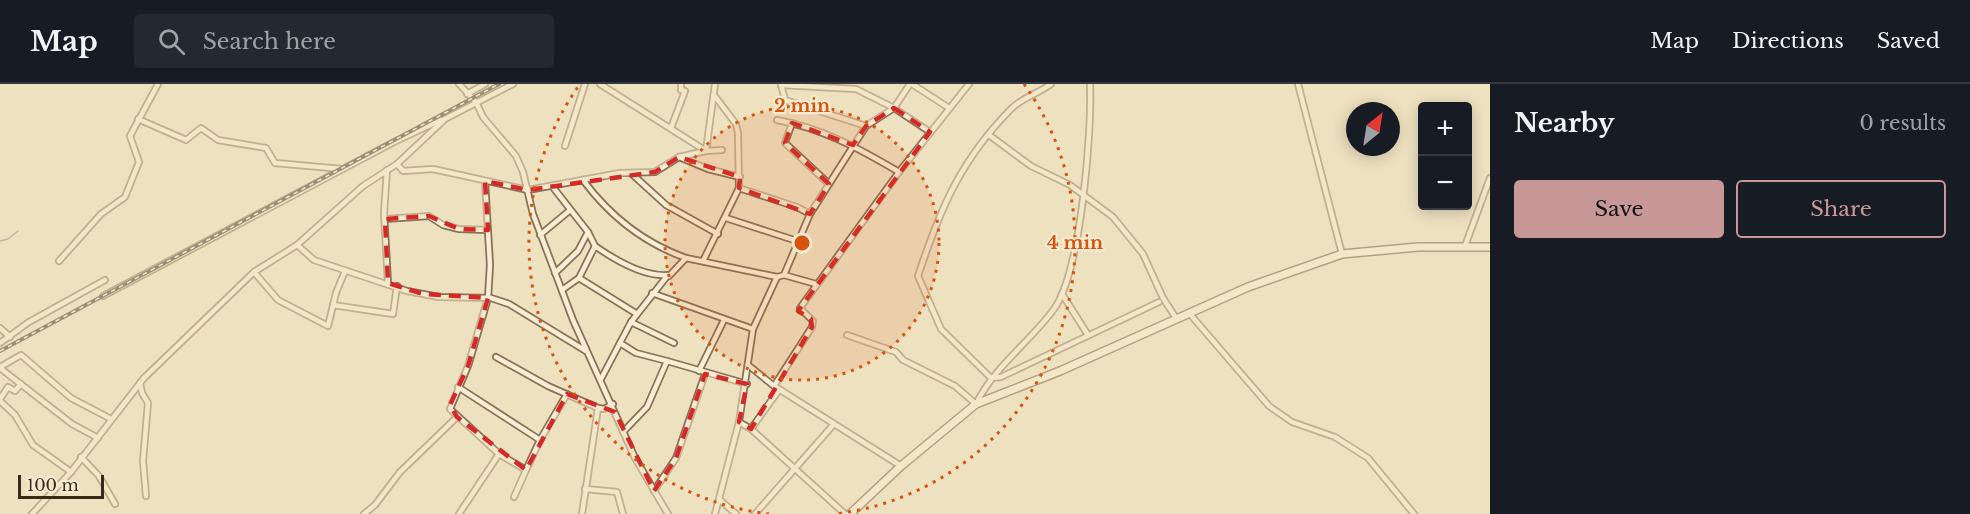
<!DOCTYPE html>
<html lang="en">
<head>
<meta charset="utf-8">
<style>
	body { margin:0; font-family:"Libre Baskerville",serif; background:#242831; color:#f1f3f6 }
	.controls { position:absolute; right:18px; top:18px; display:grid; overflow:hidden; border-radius:6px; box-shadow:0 3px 15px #0003 }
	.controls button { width:54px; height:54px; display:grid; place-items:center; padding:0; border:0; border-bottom:2px solid #363941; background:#171b24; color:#f1f3f6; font:30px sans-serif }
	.compass { position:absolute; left:1346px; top:18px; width:54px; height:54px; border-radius:50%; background:#171b24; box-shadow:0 3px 15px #0003; rotate:30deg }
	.scale { position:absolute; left:18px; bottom:15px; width:86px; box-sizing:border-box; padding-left:6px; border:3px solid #372a1d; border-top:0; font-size:16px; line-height:21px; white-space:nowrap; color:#372a1d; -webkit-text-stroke:4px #f6ebd0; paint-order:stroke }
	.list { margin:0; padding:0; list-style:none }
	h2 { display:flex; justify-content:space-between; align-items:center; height:78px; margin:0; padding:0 24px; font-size:26px }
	h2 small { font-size:20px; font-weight:400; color:#9ea1a6 }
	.actions { display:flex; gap:12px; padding:18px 24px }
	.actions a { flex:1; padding:14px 0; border:2px solid #c89899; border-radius:6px; text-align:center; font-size:21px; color:#c89899 }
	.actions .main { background:#c89899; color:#111 }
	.icon { flex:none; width:33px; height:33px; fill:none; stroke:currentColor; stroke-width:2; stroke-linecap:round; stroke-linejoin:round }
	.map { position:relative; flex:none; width:1490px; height:430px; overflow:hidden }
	header { display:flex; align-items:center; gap:36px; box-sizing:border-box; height:84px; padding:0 30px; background:#171b24; border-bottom:2px solid #363941 }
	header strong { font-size:28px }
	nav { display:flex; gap:33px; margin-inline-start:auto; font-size:21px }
	.search { width:420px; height:54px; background:#242831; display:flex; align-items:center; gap:15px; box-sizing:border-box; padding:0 21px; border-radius:6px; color:#9ea1a6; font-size:22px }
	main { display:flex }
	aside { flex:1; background:#171b24 }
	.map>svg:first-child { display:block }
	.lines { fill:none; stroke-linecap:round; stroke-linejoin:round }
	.stream { stroke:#6a8e86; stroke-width:1.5 }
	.street-casing { stroke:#877258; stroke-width:8 }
	.secondary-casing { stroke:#69533b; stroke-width:10 }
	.street { stroke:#f9eed3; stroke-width:4.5 }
	.secondary { stroke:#f9eed3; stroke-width:7 }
	.rail-casing { stroke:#372a1d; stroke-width:4 }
	.rail { stroke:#f6ebd0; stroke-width:1.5; stroke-dasharray:4.5; stroke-linecap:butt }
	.marked { fill:none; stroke:#d62828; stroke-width:4.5; stroke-dasharray:12 8; stroke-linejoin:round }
	.ring { fill:none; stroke:#d6540e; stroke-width:3; stroke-dasharray:3 6 }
	.centre { fill:#d6540e; stroke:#f6ebd0; stroke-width:3 }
	.ring-label { font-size:18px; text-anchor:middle; font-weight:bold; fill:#d6540e; stroke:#f6ebd0; stroke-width:4.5; stroke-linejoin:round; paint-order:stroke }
</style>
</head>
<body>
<header>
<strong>Map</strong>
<div class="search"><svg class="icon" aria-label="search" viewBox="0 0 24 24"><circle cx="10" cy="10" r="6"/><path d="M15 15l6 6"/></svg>Search here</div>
<nav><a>Map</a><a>Directions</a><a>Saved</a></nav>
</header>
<main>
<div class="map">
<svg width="1490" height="430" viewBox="0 0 1490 430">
	<rect width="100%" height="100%" fill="#eee1c0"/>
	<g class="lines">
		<path class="stream" d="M0,157l8,-2 10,-8"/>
		<defs>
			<g id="street">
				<path d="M459,0l17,18 7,15 33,39 7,16 10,42 40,106 62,138 33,56"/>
				<path d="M600,0l106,67 16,-1"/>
				<path d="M781,0l4,16 81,26"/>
				<path d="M912,0l37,24"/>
				<path d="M1051,0c-12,9 -29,14 -39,24 -51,51 -72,101 -94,168l23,53 50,49 10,-1 158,-75"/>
				<path d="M1298,0l44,170"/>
				<path d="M781,1l75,4 38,19 36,24"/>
				<path d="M467,10l18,-10"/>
				<path d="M138,35l48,21 15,-12 17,12 48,8 9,15 67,6"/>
				<path d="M777,36c45,8 83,29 122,52"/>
				<path d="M792,39l-7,20 44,41"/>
				<path d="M671,44l14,-37 -4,-1v-6"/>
				<path d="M989,51l42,31 39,19 43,32 30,37 20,44 13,20"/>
				<path d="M565,62l20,-62"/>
				<path d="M679,73l29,12 32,8"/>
				<path d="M397,80l6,7 30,-2 95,21 92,-17 35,-1 24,-15 27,-6 9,-67"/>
				<path d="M387,86l-3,43 4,70"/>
				<path d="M632,90l34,31 52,29"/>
				<path d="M583,96c26,35 61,63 103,78l-17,18"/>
				<path d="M485,97l5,84 -2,33 -20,68 -18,43 49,45 27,16 14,-30 27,-46"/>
				<path d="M552,102l36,46 7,14"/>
				<path d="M739,104l58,19 13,7"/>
				<path d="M726,134l71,23"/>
				<path d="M385,135l44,-3 14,9 16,4 29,1"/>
				<path d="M540,151l29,-24"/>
				<path d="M297,161l17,15 93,31 32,6 52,1 18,6 77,47"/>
				<path d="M1465,162l25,-68"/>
				<path d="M686,174l91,19"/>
				<path d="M59,177l42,-47 24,-17 14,-35 -9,-26 28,-52"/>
				<path d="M703,177l36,-73 -1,-55 -2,-9 -22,-29"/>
				<path d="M254,188l24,28 50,26 8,-33 9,-22"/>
				<path d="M555,189l23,-22 10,-19"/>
				<path d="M784,191l32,9"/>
				<path d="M579,194l58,36"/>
				<path d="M562,206l17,-12 16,-32c20,14 48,31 73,29l-37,47 -30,57"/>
				<path d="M652,209l101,36"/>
				<path d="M1062,210l26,41"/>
				<path d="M103,212l291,-154 47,-22"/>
				<path d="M333,221l60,9 4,-28"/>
				<path d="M1189,229l80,93 23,16 43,15 33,21 46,56"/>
				<path d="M631,238l43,21"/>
				<path d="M0,244l10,9"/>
				<path d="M847,251l49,17 7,8 52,26 21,18c18,-37 54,-62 78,-95 27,-38 38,-177 36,-225"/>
				<path d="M0,259l29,-21 76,-42"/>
				<path d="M620,259l16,10 31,8"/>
				<path d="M496,273l52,29 50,22 6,1 9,-5"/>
				<path d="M748,281l26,21"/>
				<path d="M0,283l21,-12 50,43 40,21"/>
				<path d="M0,284l72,56 26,14"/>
				<path d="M699,287l25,-51"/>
				<path d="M140,299l2,10 6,10 -5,58 3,35"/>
				<path d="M458,303l82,53"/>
				<path d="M0,315l8,-12 7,4 6,-7"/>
				<path d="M0,317l15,14 18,30 38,27"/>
				<path d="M739,338l12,7 94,85"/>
				<path d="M751,345l28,-39"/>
				<path d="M623,348l24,-25 20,-46 80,23"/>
				<path d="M81,373l18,19 16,28"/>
				<path d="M901,382l-127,-80 38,-59 1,-6 -13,-13 99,-136 70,-88"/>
				<path d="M585,405l32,3 6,22"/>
				<path d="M654,407l22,-33 29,-84"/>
				<path d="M514,413l12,-27"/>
				<path d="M720,416l16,14"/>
				<path d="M32,430l39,-42 73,-94 110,-106 43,-27 66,-59 34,-22 48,-45 68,-35"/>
				<path d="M364,430l11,-9 25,-33 57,-55"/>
				<path d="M459,430l40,-60"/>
				<path d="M582,430l16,-106"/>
				<path d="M715,430l24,-92 14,-93 24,-52 7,-2 26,-61 56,-88 28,-18 16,-24"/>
				<path d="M755,430l79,-90"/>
			</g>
			<path id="secondary" d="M850,430l51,-48 75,-62 84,-33 188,-84 94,-33 76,-7h72"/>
		</defs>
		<use href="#street" class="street-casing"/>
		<use href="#secondary" class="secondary-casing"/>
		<use href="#street" class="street"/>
		<use href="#secondary" class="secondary"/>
		<defs>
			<path id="rail" d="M0,267l499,-267"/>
		</defs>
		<use href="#rail" class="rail-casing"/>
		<use href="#rail" class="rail"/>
	</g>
	<path d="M0 0H1490V430H0ZM894,24l36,24 -132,179 13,8 1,8 -61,102 -12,-7 8,-38 -42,-10 -29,84 -22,33 -39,-79 -48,-18 -41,76 -69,-53 -7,-12 18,-39 20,-68 -65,-4 -35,-11 -3,-64 44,-3 30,13 29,1 -3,-49 43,9 127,-18 24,-15 61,20 -1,11 71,26 19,-30 -44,-41 7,-20 61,22 13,-19z" fill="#eee1c0" fill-opacity=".55" fill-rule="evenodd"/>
	<path class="marked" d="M894,24l36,24 -132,179 13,8 1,8 -61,102 -12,-7 8,-38 -42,-10 -29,84 -22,33 -39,-79 -48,-18 -41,76 -69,-53 -7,-12 18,-39 20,-68 -65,-4 -35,-11 -3,-64 44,-3 30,13 29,1 -3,-49 43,9 127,-18 24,-15 61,20 -1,11 71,26 19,-30 -44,-41 7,-20 61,22 13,-19z"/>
	<circle cx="802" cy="159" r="137" fill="#d6540e" fill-opacity=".12"/>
	<g class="ring">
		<circle cx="802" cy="159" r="137"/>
		<path d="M769 430A273 273 0 0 1 580 0M1024 0A273 273 0 0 1 835 430"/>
	</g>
	<circle cx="802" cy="159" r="9" class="centre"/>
	<g class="ring-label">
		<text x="802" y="28">2 min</text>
		<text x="1075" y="165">4 min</text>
	</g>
</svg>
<div class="controls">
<button>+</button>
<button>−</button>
</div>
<svg class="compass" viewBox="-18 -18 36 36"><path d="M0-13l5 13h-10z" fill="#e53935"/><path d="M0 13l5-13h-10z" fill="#9ea1a6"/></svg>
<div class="scale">100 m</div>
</div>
<aside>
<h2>Nearby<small>0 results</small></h2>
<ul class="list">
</ul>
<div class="actions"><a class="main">Save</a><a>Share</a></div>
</aside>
</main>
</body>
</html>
